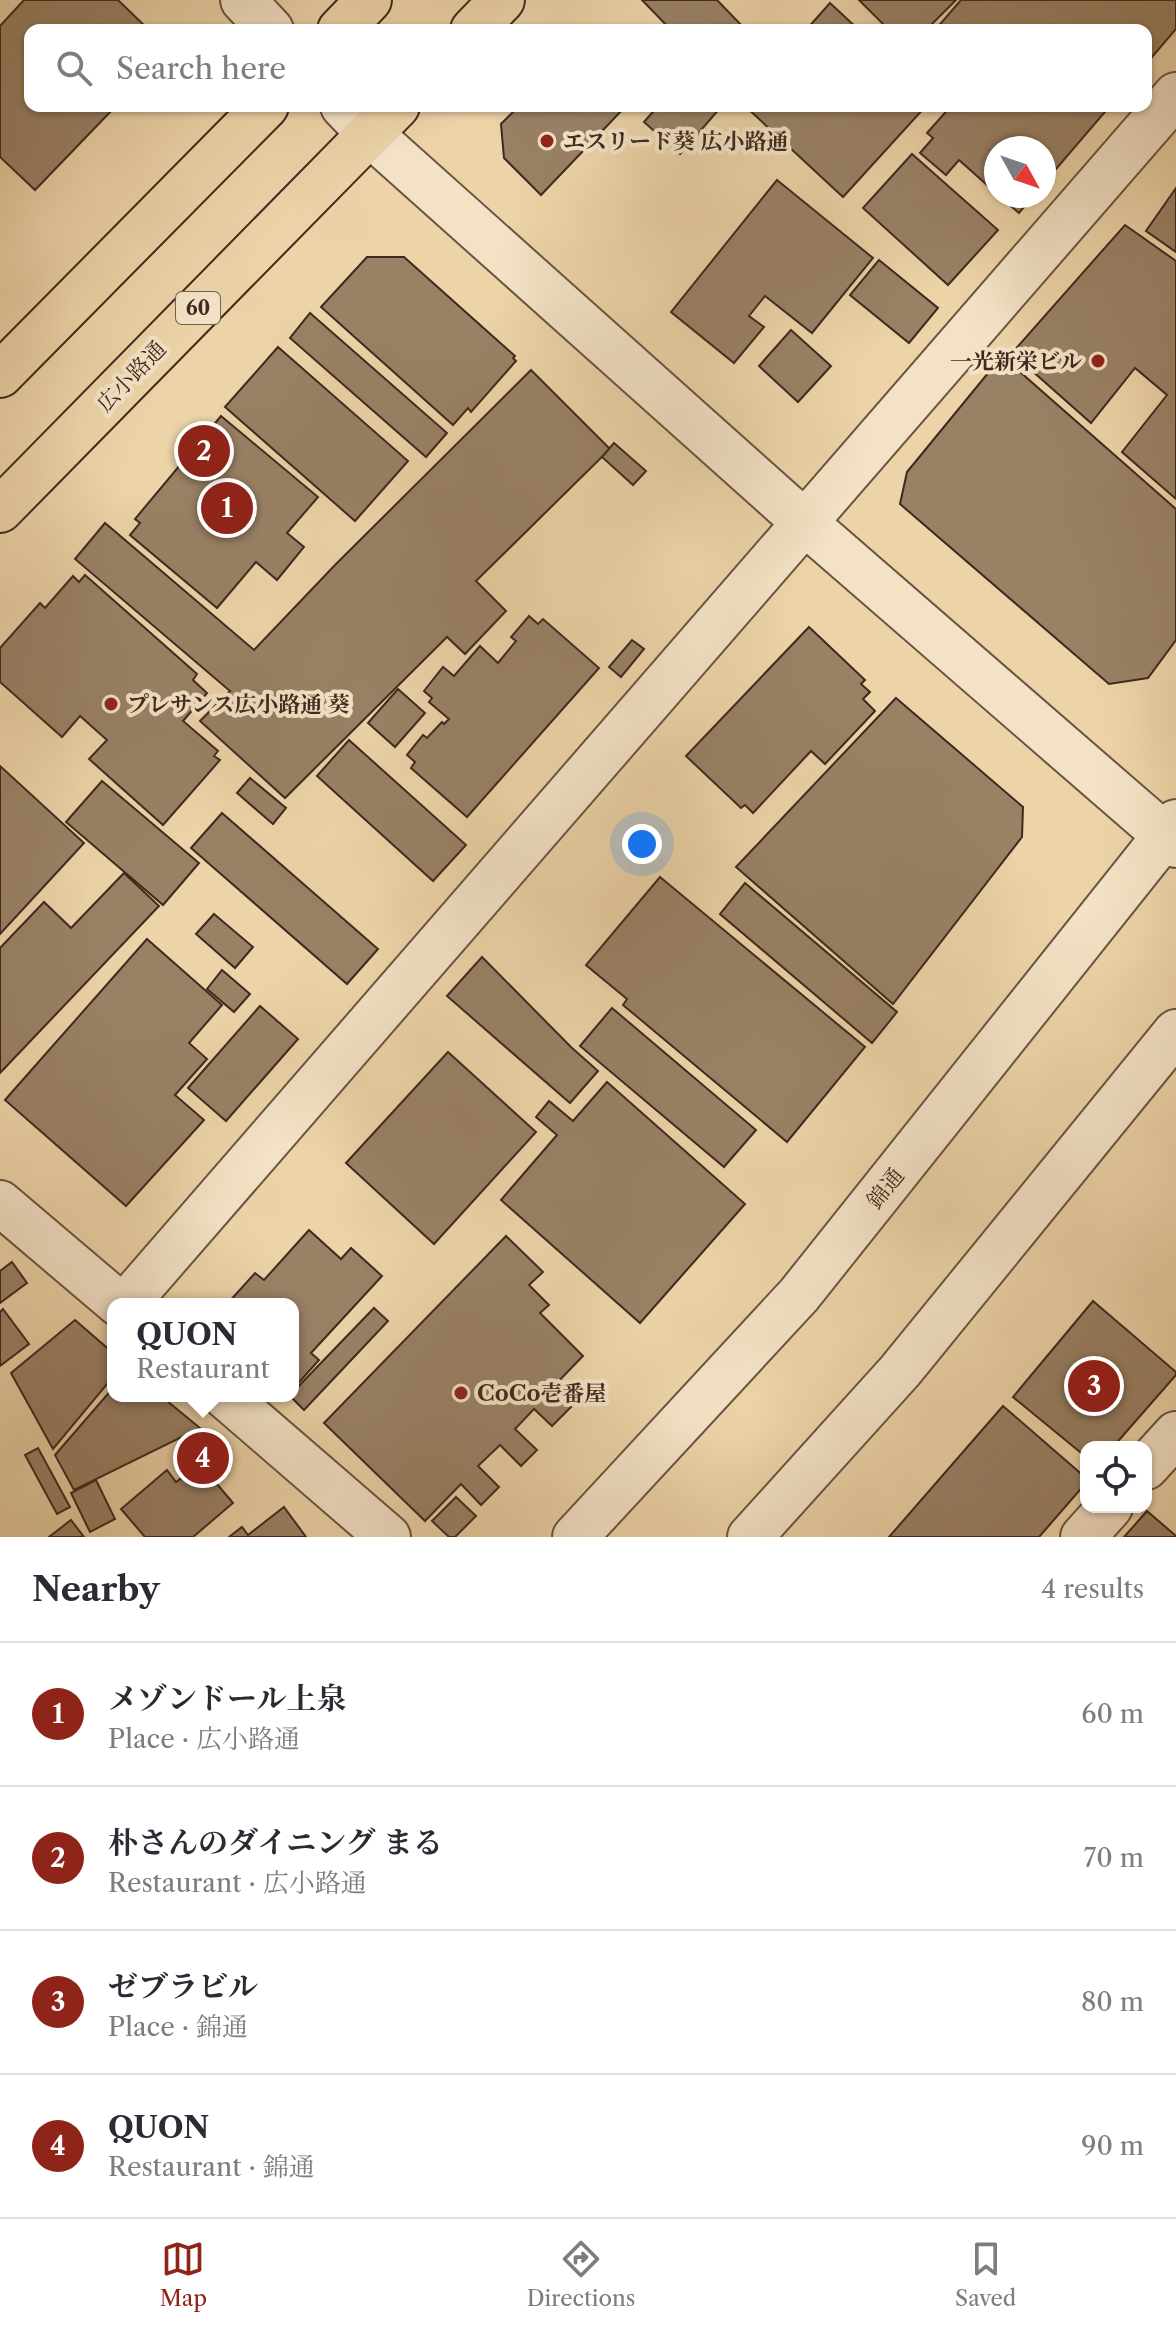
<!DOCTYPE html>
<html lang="en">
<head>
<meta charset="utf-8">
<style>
	body { margin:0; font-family:"Libre Caslon Text","Noto Serif JP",serif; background:#f2f2f3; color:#2b2b33 }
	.controls { position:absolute; right:24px; bottom:24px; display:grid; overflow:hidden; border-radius:16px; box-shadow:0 2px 6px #0004 }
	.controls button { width:72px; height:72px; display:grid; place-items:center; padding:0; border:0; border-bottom:2px solid #e1e1e2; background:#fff; color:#2b2b33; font:40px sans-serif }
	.compass { position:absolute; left:984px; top:136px; width:72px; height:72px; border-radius:50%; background:#fff; box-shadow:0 2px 6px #0004; rotate:130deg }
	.you { position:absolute; left:642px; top:844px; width:28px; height:28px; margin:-20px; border:6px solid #fff; border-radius:50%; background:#1a73e8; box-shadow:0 0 0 12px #1a73e833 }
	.badge { display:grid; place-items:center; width:52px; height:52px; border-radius:50%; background:#8f2418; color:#fff; font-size:26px; font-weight:700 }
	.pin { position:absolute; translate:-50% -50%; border:4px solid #fff; box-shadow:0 2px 8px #0006 }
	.popup { position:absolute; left:107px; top:1298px; width:192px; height:104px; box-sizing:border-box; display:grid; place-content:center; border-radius:16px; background:#fff; filter:drop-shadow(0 2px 6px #0005); font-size:26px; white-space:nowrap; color:#7c7c81 }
	.popup b { font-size:30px; color:#2b2b33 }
	.popup::after { content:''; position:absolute; left:50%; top:100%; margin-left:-16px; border:16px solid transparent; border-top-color:#fff }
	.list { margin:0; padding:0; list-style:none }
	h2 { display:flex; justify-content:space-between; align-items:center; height:104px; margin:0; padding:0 32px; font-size:34px }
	h2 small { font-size:26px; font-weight:400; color:#7c7c81 }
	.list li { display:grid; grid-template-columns:52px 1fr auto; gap:24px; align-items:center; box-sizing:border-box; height:144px; padding:0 32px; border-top:2px solid #e1e1e2 }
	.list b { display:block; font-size:30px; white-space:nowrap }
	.list p { margin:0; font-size:26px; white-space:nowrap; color:#7c7c81 }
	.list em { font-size:26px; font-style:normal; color:#7c7c81 }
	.icon { flex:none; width:44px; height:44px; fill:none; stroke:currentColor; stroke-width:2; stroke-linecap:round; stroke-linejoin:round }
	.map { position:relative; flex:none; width:1176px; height:1537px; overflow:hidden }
	.search { position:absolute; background:#fff; box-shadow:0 2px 6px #0004; left:24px; right:24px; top:24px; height:88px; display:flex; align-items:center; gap:20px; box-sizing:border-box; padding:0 28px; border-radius:16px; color:#7c7c81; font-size:30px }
	.sheet { height:680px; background:#fff }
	nav { display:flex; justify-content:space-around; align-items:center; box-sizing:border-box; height:112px; border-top:2px solid #e1e1e2; background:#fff; font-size:22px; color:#7c7c81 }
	nav a { display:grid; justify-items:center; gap:4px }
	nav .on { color:#8f2418 }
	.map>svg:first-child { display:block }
	.building { fill:#998166; stroke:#3f291e; stroke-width:2 }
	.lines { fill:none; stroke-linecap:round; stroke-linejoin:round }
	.minor-casing { stroke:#6a5440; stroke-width:48 }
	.tertiary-casing { stroke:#6a5440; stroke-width:48 }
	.primary-casing { stroke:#3f291e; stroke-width:48 }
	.minor { stroke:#f3e2c6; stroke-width:44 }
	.tertiary { stroke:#f3e2c6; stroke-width:44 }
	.primary { stroke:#ecd3a8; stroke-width:44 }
	.poi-dot { fill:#8f2418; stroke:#f3e2c6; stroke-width:3 }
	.labels { text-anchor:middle; stroke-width:8; stroke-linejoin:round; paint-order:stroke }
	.shield { fill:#f3e2c6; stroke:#756050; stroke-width:2 }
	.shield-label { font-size:20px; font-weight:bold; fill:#3f291e }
	.poi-label { font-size:22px; font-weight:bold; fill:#3f291e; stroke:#f3e2c6; text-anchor:start }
	.street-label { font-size:22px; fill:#3f291e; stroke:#f3e2c6 }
</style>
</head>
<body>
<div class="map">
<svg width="1176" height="1537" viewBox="0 0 1176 1537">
	<rect width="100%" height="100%" fill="#ecd3a8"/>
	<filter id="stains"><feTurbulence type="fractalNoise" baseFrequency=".0025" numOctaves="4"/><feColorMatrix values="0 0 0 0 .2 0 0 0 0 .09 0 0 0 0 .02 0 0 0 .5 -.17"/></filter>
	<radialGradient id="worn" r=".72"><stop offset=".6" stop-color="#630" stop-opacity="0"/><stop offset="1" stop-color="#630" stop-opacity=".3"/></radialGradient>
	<g class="building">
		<path d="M24,0h94l31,30h-119v76h86l-81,84 -35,-33v-131z"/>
		<path d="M642,0h75l29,30h-75z"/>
		<path d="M859,0h97l-30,30h-37z"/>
		<path d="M961,0h215v29l-30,35v-34h-211z"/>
		<path d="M830,3l29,27h-53z"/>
		<path d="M519,106h107l-85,89 -37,-37 -3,-34z"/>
		<path d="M658,106h64l-42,48 -36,-32z"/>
		<path d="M745,106h181l-83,91z"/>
		<path d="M951,106h159l-66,77v-35h-48v45l-37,-33 -13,15 -26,-22 13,-15 -6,-5z"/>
		<path d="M912,154l86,76 -50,55 -85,-77z"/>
		<path d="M777,180l96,78 -61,75 -47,-37 -16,20 15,11 -30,36 -63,-51z"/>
		<path d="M1176,188v64l-30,-21z"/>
		<path d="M999,196h34l-14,17z"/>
		<path d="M1125,225l51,36v238l-54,-47 45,-57 -32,-27 -44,55 -79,-70z"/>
		<path d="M367,257h37l111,99 -2,2 3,3 -45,51 -3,-4 -15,17 -132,-118z"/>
		<path d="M879,260l59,48 -29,35 -59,-48z"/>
		<path d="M310,313l137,120 -21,24 -136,-119z"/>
		<path d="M791,330l40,36 -33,36 -39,-36z"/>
		<path d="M278,347l130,114 -53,60 -130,-114z"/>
		<path d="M1002,356l174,153v131l-28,38 -39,6 -209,-180 7,-32z"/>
		<path d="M531,370l79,79 -134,132 30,30 -41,43 -18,-17 -162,161 -85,-77 30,-30 -155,-132 30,-36 149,127 81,-85z"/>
		<path d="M221,416l97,81 -31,36 17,14 -27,33 -21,-18 -39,46 -87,-73 10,-12 -5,-4z"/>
		<path d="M614,443l32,28 -13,14 -31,-28z"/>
		<path d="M85,575l112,99 -4,6 14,13 -24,28 35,30 -4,5 6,4 -57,65 -74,-66 18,-19 -27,-24 -18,21 -62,-55v-34l40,-45 5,5 28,-32 6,6z"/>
		<path d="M529,616l9,8 5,-5 56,49 -132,149 -56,-49 4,-6 -8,-7 16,-20 4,3 15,-16 2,2 5,-5 -20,-17 3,-4 -8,-7 19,-24 11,9 26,-30 18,17 18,-22 -5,-4z"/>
		<path d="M809,627l56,53 -4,4 9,8 -7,7 12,12 -50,53 -14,-13 -58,62 -8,-8 -4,3 -55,-52z"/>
		<path d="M632,640l12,9 -23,28 -12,-10z"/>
		<path d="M398,689l27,24 -30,34 -27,-24z"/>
		<path d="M896,698l127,109 -1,30 -129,167 -157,-137z"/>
		<path d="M349,740l117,105 -33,36 -116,-105z"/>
		<path d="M0,766l84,77 -84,91z"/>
		<path d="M250,778l36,30 -13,16 -36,-31z"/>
		<path d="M102,781l97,82 -36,42 -97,-83z"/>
		<path d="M222,813l156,136 -31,35 -156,-136z"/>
		<path d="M124,873l35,33 -159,167v-125l44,-46 27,26z"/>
		<path d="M660,877l205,170 -78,95 -164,-137 4,-6 -41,-34z"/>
		<path d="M745,883l152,129 -25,31 -152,-129z"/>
		<path d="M214,914l39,33 -18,21 -39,-34z"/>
		<path d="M147,939l75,66 -33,38 18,16 -32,36 29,25 -78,86 -121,-106z"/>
		<path d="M482,957l89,90 27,24 -28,32 -123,-107z"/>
		<path d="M222,970l28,24 -16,18 -27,-23z"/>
		<path d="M260,1006l38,33 -72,82 -38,-33z"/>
		<path d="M612,1008l144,122 -32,37 -144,-121z"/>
		<path d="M448,1052l88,80 -102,112 -88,-81z"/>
		<path d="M607,1082l138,122 -105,119 -139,-123 56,-65 -21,-18 13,-16 24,20z"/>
		<path d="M309,1230l32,29 10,-11 31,28 -71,77 8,7 -26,29v-85h-66l28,-31 9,7z"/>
		<path d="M506,1236l37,36 -14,13 20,20 -9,8 43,43 -32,33 20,18 -19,19 -18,-17 -19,20 22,21 -16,16 -21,-21 -22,21 21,21 -18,18 -20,-21 -36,37 -101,-98z"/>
		<path d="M12,1262l15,21 -27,20v-32z"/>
		<path d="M1093,1301l83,71v3l-63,72h-27v10l-73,-60z"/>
		<path d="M374,1308l14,13 -84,89 -14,-14h3v-4z"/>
		<path d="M3,1309l26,35 -29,22v-54z"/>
		<path d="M75,1320l38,33v24l-60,72 -42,-76z"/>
		<path d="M113,1388v8h48l39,32 -126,62 -19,-35z"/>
		<path d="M1003,1406l83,72v5l-47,54h-150z"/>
		<path d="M38,1448l32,59 -13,7 -32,-59z"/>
		<path d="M200,1464l33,39 -40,34h-48l-24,-28 46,-39 9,12z"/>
		<path d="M96,1480l19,39 -25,13 -19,-39z"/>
		<path d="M456,1497l20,19 -21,21h-6l-17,-16z"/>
		<path d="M284,1507l22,30h-77l13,-10 6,8z"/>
		<path d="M1147,1511l29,25v1h-52z"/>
		<path d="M71,1520l13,17h-35z"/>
	</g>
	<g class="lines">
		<defs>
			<g id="minor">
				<path d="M0,1203l119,101"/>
				<path d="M126,1304l1050,-1209"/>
				<path d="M225,1396l163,141"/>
				<path d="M1146,1467l30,-33"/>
				<path d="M1083,1537l27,-30"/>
			</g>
			<g id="tertiary">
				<path d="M243,0l28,30"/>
				<path d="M343,106l26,27 435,389 372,323"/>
				<path d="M575,1537l224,-242 377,-473"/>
				<path d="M750,1537l150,-166 276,-339"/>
			</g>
			<g id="primary">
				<path d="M340,30l29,-30"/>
				<path d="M473,30l29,-30"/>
				<path d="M0,375l266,-269"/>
				<path d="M0,510l397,-404"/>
			</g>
		</defs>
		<use href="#minor" class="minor-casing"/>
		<use href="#tertiary" class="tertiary-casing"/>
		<use href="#primary" class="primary-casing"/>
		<use href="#minor" class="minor"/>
		<use href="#tertiary" class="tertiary"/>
		<use href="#primary" class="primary"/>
	</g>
	<g class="poi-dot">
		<circle cx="547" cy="141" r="8"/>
		<circle cx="1098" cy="361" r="8"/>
		<circle cx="111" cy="704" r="8"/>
		<circle cx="461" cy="1393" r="8"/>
	</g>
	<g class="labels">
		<rect class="shield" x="176" y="292" width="44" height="32" rx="6"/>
		<g class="shield-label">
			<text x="198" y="315">60</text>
		</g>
		<g class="poi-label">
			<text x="563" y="149">エスリード葵 広小路通</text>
			<text x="1082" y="369" text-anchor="end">一光新栄ビル</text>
			<text x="127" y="712">プレサンス広小路通 葵</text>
			<text x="477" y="1401">CoCo壱番屋</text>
		</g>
		<g class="street-label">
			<text transform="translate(131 376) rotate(-46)" y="8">広小路通</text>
			<text transform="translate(885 1188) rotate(-51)" y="8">錦通</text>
		</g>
	</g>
	<rect width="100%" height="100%" filter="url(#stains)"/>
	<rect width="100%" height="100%" fill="url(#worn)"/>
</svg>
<div class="controls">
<button><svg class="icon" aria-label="locate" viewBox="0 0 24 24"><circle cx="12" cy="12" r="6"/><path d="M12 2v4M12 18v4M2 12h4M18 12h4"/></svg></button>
</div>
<svg class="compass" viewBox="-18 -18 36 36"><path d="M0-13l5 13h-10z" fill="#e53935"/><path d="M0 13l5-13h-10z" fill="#7c7c81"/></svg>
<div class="you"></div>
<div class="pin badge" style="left:227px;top:508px">1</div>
<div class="pin badge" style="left:204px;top:451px">2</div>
<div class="pin badge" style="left:1094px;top:1386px">3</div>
<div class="pin badge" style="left:203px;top:1458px">4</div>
<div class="popup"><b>QUON</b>Restaurant</div>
<div class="search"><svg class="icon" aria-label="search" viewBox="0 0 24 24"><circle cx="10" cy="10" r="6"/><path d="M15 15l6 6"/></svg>Search here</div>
</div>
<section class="sheet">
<h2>Nearby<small>4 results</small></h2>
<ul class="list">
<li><span class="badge">1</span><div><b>メゾンドール上泉</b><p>Place · 広小路通</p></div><em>60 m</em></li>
<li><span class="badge">2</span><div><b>朴さんのダイニング まる</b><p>Restaurant · 広小路通</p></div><em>70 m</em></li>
<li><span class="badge">3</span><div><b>ゼブラビル</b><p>Place · 錦通</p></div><em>80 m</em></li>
<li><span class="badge">4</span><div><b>QUON</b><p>Restaurant · 錦通</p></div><em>90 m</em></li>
</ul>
</section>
<nav>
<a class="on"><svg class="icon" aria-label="map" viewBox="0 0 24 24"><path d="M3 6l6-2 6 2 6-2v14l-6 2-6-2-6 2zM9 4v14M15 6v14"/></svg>Map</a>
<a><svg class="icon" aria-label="directions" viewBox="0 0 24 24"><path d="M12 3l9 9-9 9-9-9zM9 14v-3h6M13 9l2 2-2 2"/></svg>Directions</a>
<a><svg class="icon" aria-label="saved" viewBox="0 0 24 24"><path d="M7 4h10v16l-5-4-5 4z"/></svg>Saved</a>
</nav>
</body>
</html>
